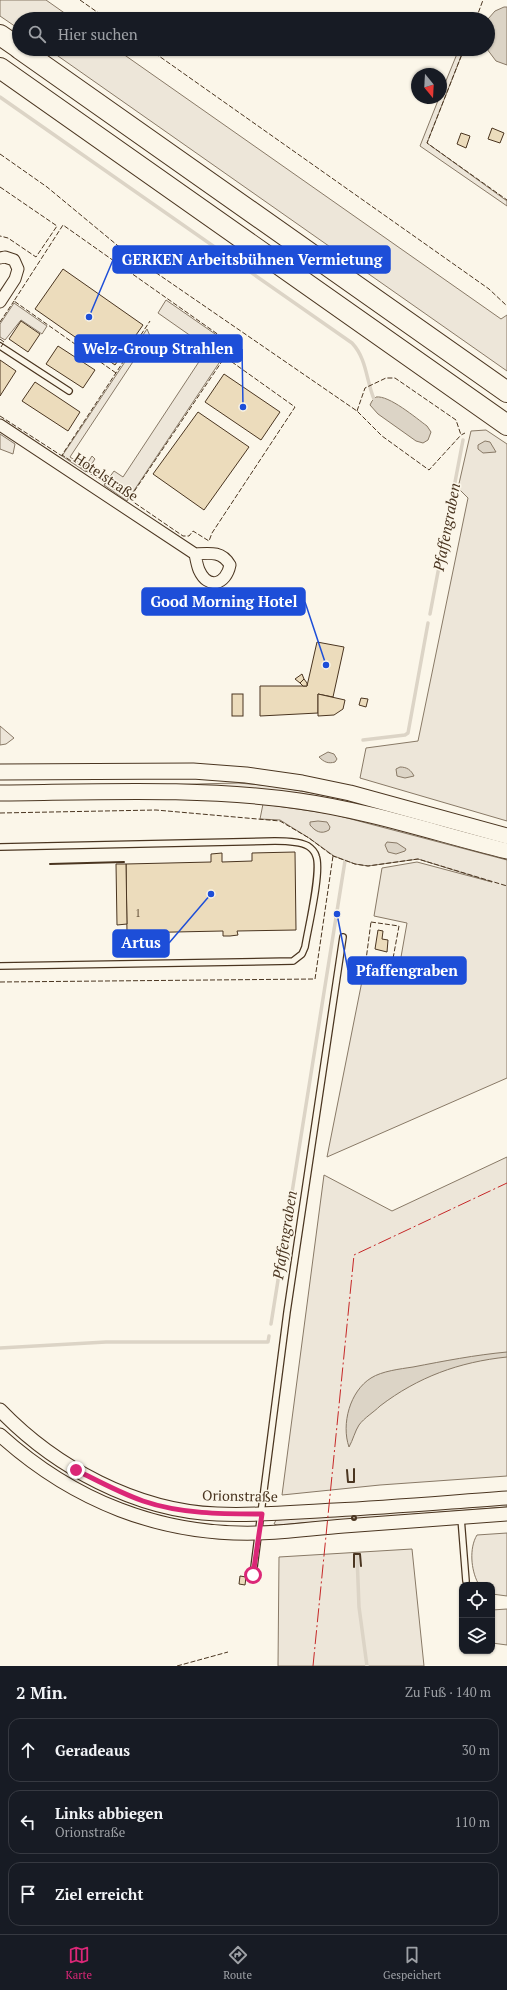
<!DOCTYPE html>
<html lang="de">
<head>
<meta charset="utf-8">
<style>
	body { margin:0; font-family:"PT Serif",serif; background:#20242c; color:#f1f3f6 }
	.controls { position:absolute; right:12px; bottom:12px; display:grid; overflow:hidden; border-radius:8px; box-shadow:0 1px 3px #0004 }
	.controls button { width:36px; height:36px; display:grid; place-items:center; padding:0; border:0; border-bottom:1px solid #363941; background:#171b24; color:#f1f3f6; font:20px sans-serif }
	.compass { position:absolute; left:411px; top:68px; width:36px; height:36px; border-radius:50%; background:#171b24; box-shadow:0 1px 3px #0004; rotate:162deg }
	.stop { position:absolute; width:12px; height:12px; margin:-9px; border:3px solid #db2777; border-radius:50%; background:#fff }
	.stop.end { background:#db2777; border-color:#fff; box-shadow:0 1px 4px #0008 }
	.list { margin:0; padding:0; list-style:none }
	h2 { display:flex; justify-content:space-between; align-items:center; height:52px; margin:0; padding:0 16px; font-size:17px }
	h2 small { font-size:13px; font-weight:400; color:#9ea1a6 }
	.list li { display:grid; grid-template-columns:26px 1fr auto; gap:12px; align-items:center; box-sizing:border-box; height:64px; margin:0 8px 8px; padding:0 8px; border:1px solid #363941; border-radius:12px }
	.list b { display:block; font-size:15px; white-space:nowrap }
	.list p { margin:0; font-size:13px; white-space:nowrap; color:#9ea1a6 }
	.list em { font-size:13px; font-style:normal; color:#9ea1a6 }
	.icon { flex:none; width:22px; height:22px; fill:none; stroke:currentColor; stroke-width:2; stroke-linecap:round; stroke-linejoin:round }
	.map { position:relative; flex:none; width:507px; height:1666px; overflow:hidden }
	.search { position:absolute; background:#171b24; box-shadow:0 1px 3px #0004; left:12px; right:12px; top:12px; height:44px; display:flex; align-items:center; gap:10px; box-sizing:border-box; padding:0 14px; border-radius:22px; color:#9ea1a6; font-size:15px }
	.sheet { height:268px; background:#171b24 }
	nav { display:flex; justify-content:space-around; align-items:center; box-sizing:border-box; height:56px; border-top:1px solid #363941; background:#171b24; font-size:11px; color:#9ea1a6 }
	nav a { display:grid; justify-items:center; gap:2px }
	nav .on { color:#db2777 }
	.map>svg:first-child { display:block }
	.green { fill:#ede6d9; stroke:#887966 }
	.water { fill:#dcd4c6; stroke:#887966 }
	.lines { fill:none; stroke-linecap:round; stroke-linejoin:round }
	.stream { stroke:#dcd4c6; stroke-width:3.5 }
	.building { fill:#ecdcbc; stroke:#4a3520 }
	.service-casing { stroke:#4a3520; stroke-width:8 }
	.minor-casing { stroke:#4a3520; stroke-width:13 }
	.tertiary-casing { stroke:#4a3520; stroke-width:15 }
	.secondary-casing { stroke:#4a3520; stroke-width:17 }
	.motorway-casing { stroke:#4a3520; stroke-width:22 }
	.service { stroke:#fbf6e9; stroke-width:5.5 }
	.minor { stroke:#fbf6e9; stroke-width:11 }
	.tertiary { stroke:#fbf6e9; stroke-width:13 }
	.secondary { stroke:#fbf6e9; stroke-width:15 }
	.motorway { stroke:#fbf6e9; stroke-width:20 }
	.fence { stroke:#4a3520; stroke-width:1; stroke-dasharray:5 2; stroke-linecap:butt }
	.wall { stroke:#4a3520; stroke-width:2 }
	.power { stroke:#c62828; stroke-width:1; stroke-dasharray:14 3 2 3; stroke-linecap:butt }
	.route { stroke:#db2777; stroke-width:5 }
	.labels { text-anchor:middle; stroke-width:3; stroke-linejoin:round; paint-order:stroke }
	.number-label { font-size:12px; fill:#725f47 }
	.street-label { font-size:14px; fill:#4a3520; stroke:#fbf6e9 }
	.water-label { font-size:15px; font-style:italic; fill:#4a3520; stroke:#fbf6e9 }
	.leader { fill:none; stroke:#1d4ed8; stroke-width:1.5 }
	.callout-dot { fill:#1d4ed8; stroke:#fbf6e9; stroke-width:1.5 }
	.callout { fill:#1d4ed8; stroke:#1d4ed8; stroke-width:1.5 }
	.callout-label { font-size:15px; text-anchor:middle; font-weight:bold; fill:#fff }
</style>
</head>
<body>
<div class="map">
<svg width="507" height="1666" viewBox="0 0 507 1666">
	<rect width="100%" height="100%" fill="#fbf6e9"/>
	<g class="green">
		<path d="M0,0h46l27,19h-54v10l-19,-13z"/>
		<path d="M48,49h68l385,270 6,-4v56z"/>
		<path d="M459,49h5l-37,94 80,58v5l-87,-60 19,-48h2v-5z"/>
		<path d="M166,300l65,45 -104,156 -23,-16 10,-14 9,6 85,-129 -50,-35z"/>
		<path d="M14,303l33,23 -5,8 -21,-14 -16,20 -5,-3v-13z"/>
		<path d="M147,329l3,7 -80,121 15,10 7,-11 3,3 -9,13 -24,-16z"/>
		<path d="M486,430l21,14v377l-147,-43 6,-30 52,-7 50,-243 -10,-10 13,-57z"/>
		<path d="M0,434l15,10 -2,10 -13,-5z"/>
		<path d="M0,726l14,12 -8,6 -6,1z"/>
		<path d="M238,783l36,3 71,13 162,44v3l-114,-32 -278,-28z"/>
		<path d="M263,804l69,10 175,46v218l-180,79 37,-186 34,3 9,-51 -33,-7 8,-48 35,-6 75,20 -74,-23 -50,7 -13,-2 -21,-8 -25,-18 -29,-18 -20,-1z"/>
		<path d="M507,1157v319l-127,9 -98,10 42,-320 68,36z"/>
		<path d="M507,1502v5l-230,18 -3,-1 2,-4z"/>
		<path d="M507,1533v63l-15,-2v-9h-13l-1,-2c-7,-13 -9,-35 -1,-48z"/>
		<path d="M412,1549l12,117h-146l1,-109z"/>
		<path d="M507,1609v36l-15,-2v-33z"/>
	</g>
	<g class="water">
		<path d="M504,7h3v58l-11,-4 -9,-12h1v-30l7,-8z"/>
		<path d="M376,397c13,-2 40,21 51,29l4,6 -3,8 -5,3 -7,-2 -38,-27 -8,-9 2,-4z"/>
		<path d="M485,441l5,1 6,10 -13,1 -5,-4v-4z"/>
		<path d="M328,752l6,2 3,5 -2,3c-7,2 -11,0 -16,-5z"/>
		<path d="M400,767c7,0 11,3 14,9l-9,2 -8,-2 -1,-7z"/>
		<path d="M318,821l9,1 3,5 -1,3c-8,5 -14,1 -19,-5v-3z"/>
		<path d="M387,842l10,1 9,6 -1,2 -9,3 -8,-2 -3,-7z"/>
		<path d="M507,1352v5c-48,5 -89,20 -127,49 -6,6 -16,12 -21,19 -4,6 -6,15 -10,22 -8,-23 1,-56 22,-69 11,-7 29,-9 42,-11 31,-6 62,-12 94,-15z"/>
	</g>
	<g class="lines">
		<g class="stream">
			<path d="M0,97l352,246c15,16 14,37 22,56"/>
			<path d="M430,614l33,-174"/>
			<path d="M363,740l42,-5 3,-2 20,-110"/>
			<path d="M271,1324l74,-463"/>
			<path d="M0,1348l106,-6h162l1,-6"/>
			<path d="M357,1555l2,52 8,59"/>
		</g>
	</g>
	<g class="building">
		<path d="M492,128l12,5 -4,10 -12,-4z"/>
		<path d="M461,133l9,3 -4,12 -9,-4z"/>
		<path d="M63,269l80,56 -28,40 -80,-56z"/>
		<path d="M21,321l19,13 -12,18 -19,-13z"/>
		<path d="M58,346l37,24 -12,18 -37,-24z"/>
		<path d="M0,360l16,11 -16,25z"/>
		<path d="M224,374l56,38 -19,28 -56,-38z"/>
		<path d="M35,382l45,30 -12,19 -46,-30z"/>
		<path d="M198,412l51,35 -45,63 -51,-36z"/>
		<path d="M317,642l27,5 -11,50 -15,-3v19l-58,3v-30h47z"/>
		<path d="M302,674l2,5 -4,4 -5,-4z"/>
		<path d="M304,679l3,4v3h-4l-3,-3z"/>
		<rect x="232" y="694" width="11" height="22"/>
		<path d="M318,694l27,6 -2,9 -9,6 -16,1z"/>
		<path d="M361,698l7,1 -2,8 -7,-2z"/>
		<path d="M295,852l1,78 -59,1 1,4 -8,1h-7v-5l-96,2 -1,-69 85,-2v-8l11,-1v9l30,-1v-8z"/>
		<path d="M116,864h10l1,60 -10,1z"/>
		<path d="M378,930l5,1 -1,8 6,1 -1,12 -12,-3z"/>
		<path d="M240,1576l6,1 -1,8 -6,-1z"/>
	</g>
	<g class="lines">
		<defs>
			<g id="service">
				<path d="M0,346l69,45"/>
				<path d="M0,847l275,-6c10,0 24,0 33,5 3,2 7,6 8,10 6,15 -8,72 -11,91l-3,7 -9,7 -293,5"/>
				<path d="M461,1518l5,63"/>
				<path d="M253,1575l34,-263 56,-375"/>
			</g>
			<g id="minor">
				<path d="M0,258l5,-1 9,3 4,9 -3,10 -15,23"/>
				<path d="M0,425l195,129c15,-1 27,-3 35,11 -4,20 -22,25 -31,5 -2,-5 -3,-11 -4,-16"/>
			</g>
			<g id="tertiary">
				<path d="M0,1410c55,57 136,101 217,104 39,2 78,-2 118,-4 57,-3 115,-8 172,-12"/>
				<path d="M0,1435c73,66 161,101 259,98 29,-1 57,-5 85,-7 54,-4 109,-8 163,-12"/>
			</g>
			<g id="secondary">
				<path d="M0,772l193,-1 53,4 56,8 48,10 157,43"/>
				<path d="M0,793c100,-1 200,-6 299,8 71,10 139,33 208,50"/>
			</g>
			<g id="motorway">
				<path d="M0,35l19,13"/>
				<path d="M20,49l487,343"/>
				<path d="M0,68l507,357"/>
			</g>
		</defs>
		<use href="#service" class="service-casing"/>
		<use href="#minor" class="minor-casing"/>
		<use href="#tertiary" class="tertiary-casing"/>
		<use href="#secondary" class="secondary-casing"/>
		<use href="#motorway" class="motorway-casing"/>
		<use href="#service" class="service"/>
		<use href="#minor" class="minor"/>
		<use href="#tertiary" class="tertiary"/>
		<use href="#secondary" class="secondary"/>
		<use href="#motorway" class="motorway"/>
		<g class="fence">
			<path d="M80,0l27,19"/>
			<path d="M476,19l7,-19"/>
			<path d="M149,49l340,240 18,17"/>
			<path d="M464,49l-37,94 80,57"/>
			<path d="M0,154l47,33 76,63 234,161 25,25 47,34 32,-35"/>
			<path d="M0,187l57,39 -21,31 -28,-19 -8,-2"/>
			<path d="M0,322l14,-21"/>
			<path d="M0,339l4,3 -3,5"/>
			<path d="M116,373l-102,-72 49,-76 170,120 -104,154 -67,-44 88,-134"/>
			<path d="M357,411l8,-23 21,-10h9l61,42 5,15 4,-2"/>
			<path d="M0,416l62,40"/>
			<path d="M129,499l54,37h6l4,-5 16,10 3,-8 83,-126 -70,-50"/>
			<path d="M0,813l156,-3 124,11 29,17 24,18 22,8 13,2 50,-7 89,27"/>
			<path d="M371,922l28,4 -7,38 -26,-4z"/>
			<path d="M0,982l315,-3 18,-123"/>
			<path d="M177,1666l51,-14"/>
		</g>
		<g class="wall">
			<path d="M50,864l74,-2"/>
			<path d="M347,1470l1,12h6v-13"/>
			<circle cx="354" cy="1518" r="2"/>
			<path d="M354,1567v-13h6l1,12"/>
		</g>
		<path class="power" d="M313,1666l41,-411 153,-72"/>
	</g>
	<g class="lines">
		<path class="route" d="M76,1470c22,11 44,23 67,31 38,13 79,13 119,13l-9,61"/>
	</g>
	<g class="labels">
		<g class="number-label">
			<text x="138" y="917">1</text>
		</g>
		<g class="street-label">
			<text transform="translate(106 477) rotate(34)" y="5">Hotelstraße</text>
			<text transform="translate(240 1496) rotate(1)" y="5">Orionstraße</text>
		</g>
		<g class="water-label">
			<text transform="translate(447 527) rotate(-79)" y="5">Pfaffengraben</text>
			<text transform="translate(285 1235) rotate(-81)" y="5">Pfaffengraben</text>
		</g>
	</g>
	<path class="leader" d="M89 317L113 260M243 407L242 349M326 665L305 602M211 894L169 943M337 914L348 970"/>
	<g class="callout-dot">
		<circle cx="89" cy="317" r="4"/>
		<circle cx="243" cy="407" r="4"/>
		<circle cx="326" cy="665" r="4"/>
		<circle cx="211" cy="894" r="4"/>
		<circle cx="337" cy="914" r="4"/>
	</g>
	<g class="callout">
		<rect x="113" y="246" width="277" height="27" rx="4"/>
		<rect x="75" y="335" width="167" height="27" rx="4"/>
		<rect x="142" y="588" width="163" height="27" rx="4"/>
		<rect x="113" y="930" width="56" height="27" rx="4"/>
		<rect x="348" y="957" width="118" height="27" rx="4"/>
	</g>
	<g class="callout-label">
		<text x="252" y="265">GERKEN Arbeitsbühnen Vermietung</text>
		<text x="158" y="354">Welz-Group Strahlen</text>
		<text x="224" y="607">Good Morning Hotel</text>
		<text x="141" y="948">Artus</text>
		<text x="407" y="976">Pfaffengraben</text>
	</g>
</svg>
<div class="controls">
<button><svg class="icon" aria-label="locate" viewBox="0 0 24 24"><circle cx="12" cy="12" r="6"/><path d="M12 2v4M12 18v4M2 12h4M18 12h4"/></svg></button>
<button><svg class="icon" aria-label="layers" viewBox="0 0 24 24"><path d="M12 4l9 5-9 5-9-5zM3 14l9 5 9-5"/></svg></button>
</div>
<svg class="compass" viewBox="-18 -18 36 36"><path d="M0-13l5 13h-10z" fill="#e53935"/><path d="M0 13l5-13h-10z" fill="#9ea1a6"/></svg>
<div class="stop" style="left:253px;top:1575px"></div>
<div class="stop end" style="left:76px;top:1470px"></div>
<div class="search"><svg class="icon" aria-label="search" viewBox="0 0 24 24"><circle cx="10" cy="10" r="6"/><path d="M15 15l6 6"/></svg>Hier suchen</div>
</div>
<section class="sheet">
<h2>2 Min.<small>Zu Fuß · 140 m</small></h2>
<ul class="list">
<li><svg class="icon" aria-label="ahead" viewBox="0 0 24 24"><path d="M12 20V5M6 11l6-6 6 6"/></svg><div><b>Geradeaus</b></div><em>30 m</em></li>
<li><svg class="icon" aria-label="left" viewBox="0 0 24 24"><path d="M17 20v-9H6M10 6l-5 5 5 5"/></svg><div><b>Links abbiegen</b><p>Orionstraße</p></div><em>110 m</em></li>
<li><svg class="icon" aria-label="arrive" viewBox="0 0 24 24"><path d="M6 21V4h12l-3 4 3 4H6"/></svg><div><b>Ziel erreicht</b></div></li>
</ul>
</section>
<nav>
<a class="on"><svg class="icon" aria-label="map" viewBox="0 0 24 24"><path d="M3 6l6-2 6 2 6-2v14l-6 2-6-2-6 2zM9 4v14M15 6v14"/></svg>Karte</a>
<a><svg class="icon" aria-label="directions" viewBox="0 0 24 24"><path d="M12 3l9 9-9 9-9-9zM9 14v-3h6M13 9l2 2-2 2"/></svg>Route</a>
<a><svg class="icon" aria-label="saved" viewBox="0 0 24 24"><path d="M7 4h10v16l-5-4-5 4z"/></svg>Gespeichert</a>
</nav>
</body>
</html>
